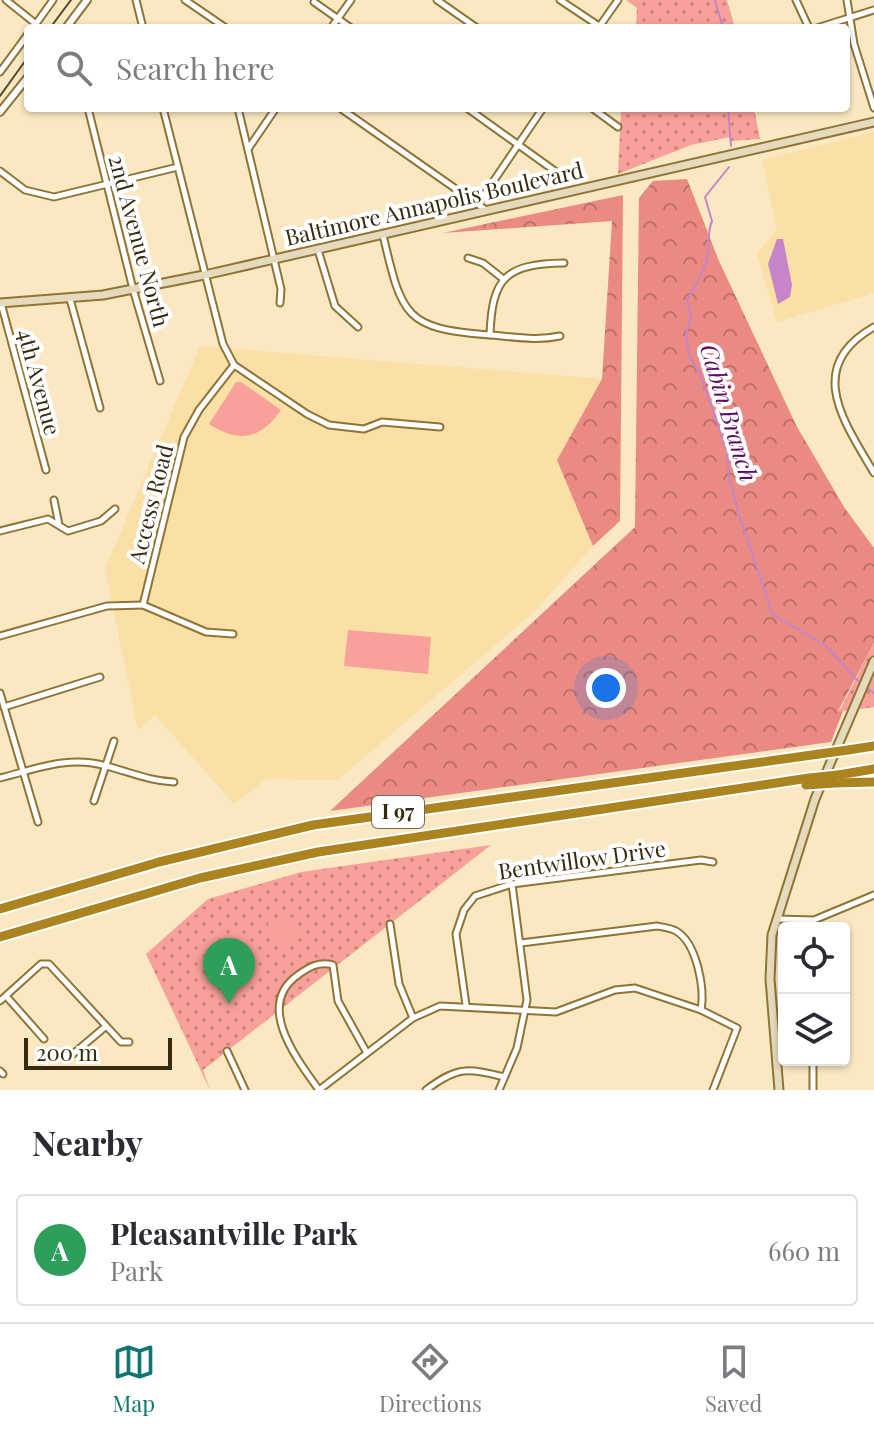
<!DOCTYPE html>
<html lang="en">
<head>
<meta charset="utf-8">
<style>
	body { margin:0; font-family:"Playfair Display",serif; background:#f2f2f3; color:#2b2b33 }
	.controls { position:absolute; right:24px; bottom:24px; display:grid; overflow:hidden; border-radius:8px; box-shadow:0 2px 6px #0004 }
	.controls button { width:72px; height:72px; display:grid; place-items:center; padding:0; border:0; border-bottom:2px solid #e1e1e2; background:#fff; color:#2b2b33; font:40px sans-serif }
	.scale { position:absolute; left:24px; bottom:20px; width:148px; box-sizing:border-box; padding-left:8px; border:4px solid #35290e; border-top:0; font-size:22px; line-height:28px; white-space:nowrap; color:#35290e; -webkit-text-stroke:6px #fff; paint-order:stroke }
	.you { position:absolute; left:606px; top:688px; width:28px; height:28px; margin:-20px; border:6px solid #fff; border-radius:50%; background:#1a73e8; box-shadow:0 0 0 12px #1a73e833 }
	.badge { display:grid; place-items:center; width:52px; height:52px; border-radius:50%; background:#0f766e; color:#fff; font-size:26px; font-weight:700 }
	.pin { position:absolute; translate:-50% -66px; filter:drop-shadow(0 2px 4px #0008) }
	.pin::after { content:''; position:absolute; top:42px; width:28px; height:24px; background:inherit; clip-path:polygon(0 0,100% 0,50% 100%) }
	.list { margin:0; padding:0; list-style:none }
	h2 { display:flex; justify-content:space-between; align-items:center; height:104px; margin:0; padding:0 32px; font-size:34px }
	h2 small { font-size:26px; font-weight:400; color:#7c7c81 }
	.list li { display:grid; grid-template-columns:52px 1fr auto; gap:24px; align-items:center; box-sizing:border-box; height:112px; margin:0 16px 16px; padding:0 16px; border:2px solid #e1e1e2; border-radius:8px }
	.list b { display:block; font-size:30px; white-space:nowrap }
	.list p { margin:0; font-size:26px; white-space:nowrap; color:#7c7c81 }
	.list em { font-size:26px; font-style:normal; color:#7c7c81 }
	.icon { flex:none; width:44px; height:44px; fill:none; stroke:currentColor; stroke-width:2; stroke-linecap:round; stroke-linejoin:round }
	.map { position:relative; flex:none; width:874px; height:1090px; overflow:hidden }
	.search { position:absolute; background:#fff; box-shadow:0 2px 6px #0004; left:24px; right:24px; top:24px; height:88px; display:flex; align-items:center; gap:20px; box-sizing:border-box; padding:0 28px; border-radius:8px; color:#7c7c81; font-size:30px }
	.sheet { height:232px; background:#fff }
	nav { display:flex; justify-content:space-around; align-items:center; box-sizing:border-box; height:112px; border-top:2px solid #e1e1e2; background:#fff; font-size:22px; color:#7c7c81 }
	nav a { display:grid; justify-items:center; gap:4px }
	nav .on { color:#0f766e }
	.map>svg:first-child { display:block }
	.built { fill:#fadfa6 }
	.forest { fill:url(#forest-crowns) }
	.park { fill:url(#park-dots) }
	.pitch { fill:#f8a19a }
	.water { fill:#c585c8 }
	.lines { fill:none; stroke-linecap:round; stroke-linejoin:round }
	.stream { stroke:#c585c8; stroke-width:2 }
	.minor-casing { stroke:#907435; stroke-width:9 }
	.tertiary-casing { stroke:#907435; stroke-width:10 }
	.secondary-casing { stroke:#907435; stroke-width:11 }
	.motorway-casing { stroke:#fff; stroke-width:13 }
	.minor { stroke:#fff; stroke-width:5 }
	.tertiary { stroke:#fff; stroke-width:6 }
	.secondary { stroke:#e6dabc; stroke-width:7 }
	.motorway { stroke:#ac841f; stroke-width:9 }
	.tram { stroke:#55482c; stroke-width:2 }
	.motorway-bridge-casing { stroke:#fff; stroke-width:13; stroke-linecap:butt }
	.motorway-bridge { stroke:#ac841f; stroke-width:9 }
	.labels { text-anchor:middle; stroke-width:8; stroke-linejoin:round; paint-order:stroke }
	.shield { fill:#fff; stroke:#726956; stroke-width:2 }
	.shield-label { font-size:20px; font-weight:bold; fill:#35290e }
	.street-label { font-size:22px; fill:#35290e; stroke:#fff }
	.water-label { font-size:24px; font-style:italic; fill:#5c0b62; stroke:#fff }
</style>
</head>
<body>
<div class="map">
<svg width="874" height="1090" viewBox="0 0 874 1090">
	<defs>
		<pattern id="forest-crowns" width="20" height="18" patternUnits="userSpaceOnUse" patternTransform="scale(2)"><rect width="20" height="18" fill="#eb8a83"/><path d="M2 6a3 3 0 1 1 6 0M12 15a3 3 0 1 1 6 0" fill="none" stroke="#bf716a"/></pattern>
		<pattern id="park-dots" width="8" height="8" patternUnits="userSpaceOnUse" patternTransform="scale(2)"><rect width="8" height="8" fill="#f8a19a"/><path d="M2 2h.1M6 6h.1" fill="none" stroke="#ca837c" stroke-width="1.8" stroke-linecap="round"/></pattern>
	</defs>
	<rect width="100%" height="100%" fill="#fae8c2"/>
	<g class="built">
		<path d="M874,132v161l-97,29 -20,-68 20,-25 -15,-69z"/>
		<path d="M200,346l402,33 -44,81 35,86 -60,67 -195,167 -71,-1 -33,25 -79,-89 -17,15 -33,-161z"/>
	</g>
	<g class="forest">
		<path d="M687,179l32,82 77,164 48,82 30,41v95l-36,68h5l-12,31 -501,69 305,-284 4,-329 14,-17z"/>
		<path d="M623,195l-3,326 -27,25 -36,-86 45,-81 10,-158 -169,12z"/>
	</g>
	<g class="park">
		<path d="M626,0h101l8,28h-99l1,-20z"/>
		<path d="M621,108h133l6,31 -29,2 -1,-4 -39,8 -73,29z"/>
		<path d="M874,643v64l-37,5 4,-4z"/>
		<path d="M491,845l-288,225 7,20 -64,-136 62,-55 93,-27z"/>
	</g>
	<g class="pitch">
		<path d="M236,382h5l40,28c-21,30 -42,33 -72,14z"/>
		<path d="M348,630l83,7 -3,37 -84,-8z"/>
		<path d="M295,917l5,21 -27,6 -5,-21z"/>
	</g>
	<path class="water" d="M777,239h6l9,46 -2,12 -12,7 -10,-40z"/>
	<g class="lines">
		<g class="stream">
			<path d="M715,0l8,28"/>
			<path d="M728,108l3,38"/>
			<path d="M729,167l-24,30 7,24c-5,12 -2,19 -4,32 -2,16 -13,33 -21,47l4,18 -5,16 3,22 11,18 27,77 2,27 12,43 32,94 52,30 33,36"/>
			<path d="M867,688l7,5"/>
		</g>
		<defs>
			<g id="minor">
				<path d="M6,0l30,24"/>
				<path d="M136,0l7,28"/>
				<path d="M185,0l41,28"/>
				<path d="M437,0l40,28"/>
				<path d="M560,0l42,28"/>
				<path d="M796,0l13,28"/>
				<path d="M847,0l7,44 20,64"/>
				<path d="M314,2l37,26"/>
				<path d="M599,27l19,-27"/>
				<path d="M33,28l20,-28"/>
				<path d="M331,28l20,-28"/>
				<path d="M817,28l57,-18"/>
				<path d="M0,72l28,-38"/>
				<path d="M88,108l45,181 27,92"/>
				<path d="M163,108l60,236 11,21"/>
				<path d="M238,108l43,181 -1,14"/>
				<path d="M340,108l146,102"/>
				<path d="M467,108l92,66"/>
				<path d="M592,108l26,19"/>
				<path d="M248,149l28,-41"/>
				<path d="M0,171l25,19 29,7 124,-30"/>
				<path d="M478,204l65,-96"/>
				<path d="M383,235c19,82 22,94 108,100 25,2 45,6 69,1"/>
				<path d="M318,250l17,56 23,21"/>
				<path d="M468,258l15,5 19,15"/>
				<path d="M70,299l30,109"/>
				<path d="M1,303l45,167"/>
				<path d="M874,327c-71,40 -29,96 0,146"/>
				<path d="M490,335c2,-58 16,-71 74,-72"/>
				<path d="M54,500l5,25"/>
				<path d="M0,531l48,-12 20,12 33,-10 14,-12"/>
				<path d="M233,634l-27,-2 -63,-27 41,-168 15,-27 35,-45 73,49 22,11 35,4 18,-7 58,5"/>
				<path d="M0,636l107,-30 36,-1"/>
				<path d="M0,693l38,129"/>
				<path d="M4,707l96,-30"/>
				<path d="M0,778c36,-9 69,-23 106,-12 24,6 43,15 68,16"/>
				<path d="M94,801l20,-60"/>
				<path d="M777,919l37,1 60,-25"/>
				<path d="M390,924l9,60 14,34"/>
				<path d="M521,943l136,-17c6,1 14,2 19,5 21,12 29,58 25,79"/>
				<path d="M6,996l38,43"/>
				<path d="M0,1001l41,-37h8l72,78h8"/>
				<path d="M466,1005l-10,-71 8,-24 11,-14 37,-12 189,-24 12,2"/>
				<path d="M227,1051l18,39"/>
				<path d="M64,1055l9,-1 32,-27"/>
				<path d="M813,1060v30"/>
				<path d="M0,1071l3,3"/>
				<path d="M319,1090l94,-72 27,-12 116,6 59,-22 20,-2 66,22 36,18 -24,62"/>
				<path d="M319,1090c-23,-32 -64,-85 -21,-115 11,-8 21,-14 35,-10l5,36 29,52"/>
				<path d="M426,1090c32,-24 41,-22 78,-13"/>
				<path d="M499,1090l18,-42 10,-48 -15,-116"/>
			</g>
			<g id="tertiary">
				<path d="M66,28l21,-28"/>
				<path d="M0,112l28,-35"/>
			</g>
			<g id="secondary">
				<path d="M0,303l103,-8 106,-21 665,-152"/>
				<path d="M779,1090l-9,-111 2,-44 43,-136 59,-138"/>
			</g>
			<g id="motorway">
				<path d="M848,750l26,-4"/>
				<path d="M838,775l36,-6"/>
				<path d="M835,783l39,-1"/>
				<path d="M0,909l159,-47 154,-37 506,-71"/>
				<path d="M0,937l200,-59 118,-26 491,-74"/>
			</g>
		</defs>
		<use href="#minor" class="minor-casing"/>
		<use href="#tertiary" class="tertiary-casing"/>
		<use href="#secondary" class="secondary-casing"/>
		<use href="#motorway" class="motorway-casing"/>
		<use href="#minor" class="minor"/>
		<use href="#tertiary" class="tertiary"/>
		<use href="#secondary" class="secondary"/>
		<use href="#motorway" class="motorway"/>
		<g class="tram">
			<path d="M50,28l21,-28"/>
			<path d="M0,96l28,-39"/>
		</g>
		<defs>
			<g id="motorway-bridge">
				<path d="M819,754l29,-4"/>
				<path d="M809,778l29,-3"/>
				<path d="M806,785l29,-2"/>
			</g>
		</defs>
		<use href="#motorway-bridge" class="motorway-bridge-casing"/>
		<use href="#motorway-bridge" class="motorway-bridge"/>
	</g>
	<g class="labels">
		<rect class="shield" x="372" y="796" width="52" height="32" rx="6"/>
		<g class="shield-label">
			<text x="398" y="819">I 97</text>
		</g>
		<g class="street-label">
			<text transform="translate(434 204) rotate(-13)" y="8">Baltimore Annapolis Boulevard</text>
			<text transform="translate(139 241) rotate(75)" y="8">2nd Avenue North</text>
			<text transform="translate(39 382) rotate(75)" y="8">4th Avenue</text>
			<text transform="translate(151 504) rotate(-76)" y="8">Access Road</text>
			<text transform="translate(582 860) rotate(-8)" y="8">Bentwillow Drive</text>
		</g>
		<g class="water-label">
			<text transform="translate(728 413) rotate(73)" y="8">Cabin Branch</text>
		</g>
	</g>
</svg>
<div class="controls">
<button><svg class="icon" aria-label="locate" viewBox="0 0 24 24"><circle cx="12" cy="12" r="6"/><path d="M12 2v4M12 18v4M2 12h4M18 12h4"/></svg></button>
<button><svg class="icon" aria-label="layers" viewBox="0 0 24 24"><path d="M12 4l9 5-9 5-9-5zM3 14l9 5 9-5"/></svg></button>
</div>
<div class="scale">200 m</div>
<div class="you"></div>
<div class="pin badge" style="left:229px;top:1004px;background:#2e9e5b">A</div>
<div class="search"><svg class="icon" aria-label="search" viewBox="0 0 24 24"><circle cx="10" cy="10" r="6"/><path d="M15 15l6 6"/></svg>Search here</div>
</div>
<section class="sheet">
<h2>Nearby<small></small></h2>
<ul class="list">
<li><span class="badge" style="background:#2e9e5b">A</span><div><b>Pleasantville Park</b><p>Park</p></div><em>660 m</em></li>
</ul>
</section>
<nav>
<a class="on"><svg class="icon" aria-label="map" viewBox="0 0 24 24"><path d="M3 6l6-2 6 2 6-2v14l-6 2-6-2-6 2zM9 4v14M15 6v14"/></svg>Map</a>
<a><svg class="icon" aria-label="directions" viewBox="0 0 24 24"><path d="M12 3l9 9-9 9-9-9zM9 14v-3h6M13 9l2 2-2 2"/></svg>Directions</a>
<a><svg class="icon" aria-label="saved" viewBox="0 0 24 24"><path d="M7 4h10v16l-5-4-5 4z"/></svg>Saved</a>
</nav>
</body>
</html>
